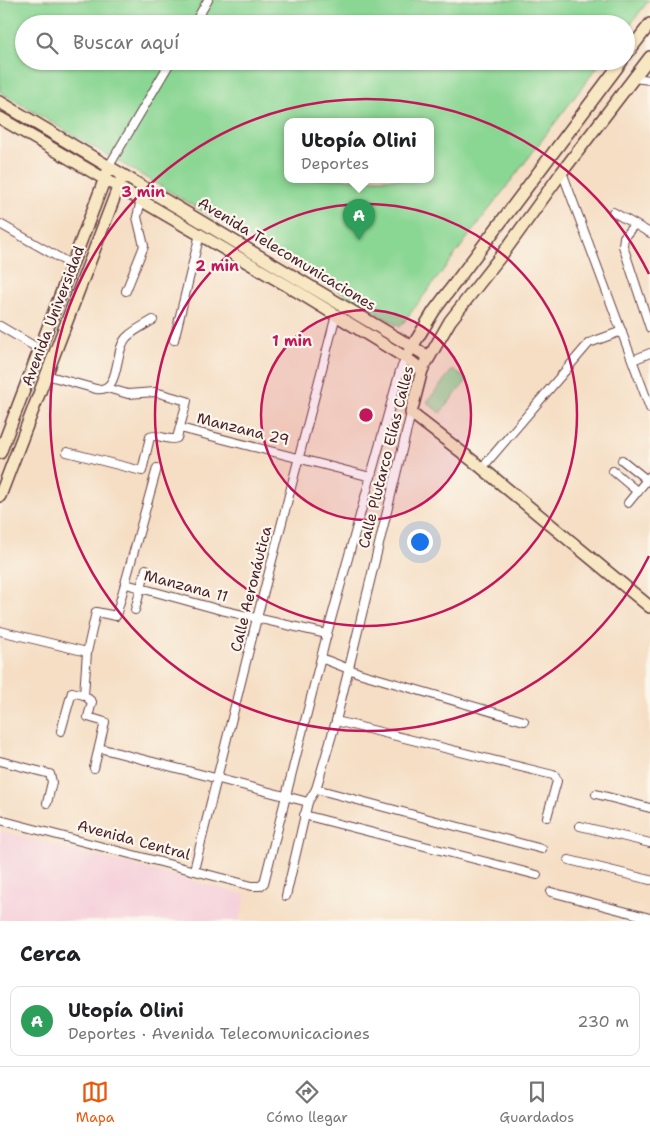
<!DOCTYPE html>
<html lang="es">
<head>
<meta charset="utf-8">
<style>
	body { margin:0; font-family:"Shantell Sans",sans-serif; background:#f2f2f2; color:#202124 }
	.you { position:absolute; left:419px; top:541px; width:18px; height:18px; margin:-12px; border:4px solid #fff; border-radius:50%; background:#1a73e8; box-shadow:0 0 0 8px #1a73e833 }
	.badge { display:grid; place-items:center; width:32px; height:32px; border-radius:50%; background:#ea580c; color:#fff; font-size:16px; font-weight:700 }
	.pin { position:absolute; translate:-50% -41px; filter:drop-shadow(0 1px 2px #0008) }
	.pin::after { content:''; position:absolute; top:26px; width:18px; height:15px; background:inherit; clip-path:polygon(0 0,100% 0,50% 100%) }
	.popup { position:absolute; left:284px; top:118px; width:150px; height:65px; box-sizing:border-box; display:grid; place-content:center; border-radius:10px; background:#fff; filter:drop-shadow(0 1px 4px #0005); font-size:16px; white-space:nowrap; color:#757577 }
	.popup b { font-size:19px; color:#202124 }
	.popup::after { content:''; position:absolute; left:50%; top:100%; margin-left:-10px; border:10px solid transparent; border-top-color:#fff }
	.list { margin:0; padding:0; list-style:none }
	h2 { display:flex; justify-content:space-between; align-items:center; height:65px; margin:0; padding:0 20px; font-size:21px }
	h2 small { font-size:16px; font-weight:400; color:#757577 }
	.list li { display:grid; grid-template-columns:32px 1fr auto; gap:15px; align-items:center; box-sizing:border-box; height:70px; margin:0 10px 10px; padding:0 10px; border:1px solid #e0e0e0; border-radius:10px }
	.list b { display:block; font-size:19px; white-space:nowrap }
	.list p { margin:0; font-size:16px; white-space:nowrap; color:#757577 }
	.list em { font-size:16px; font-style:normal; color:#757577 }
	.icon { flex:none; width:28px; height:28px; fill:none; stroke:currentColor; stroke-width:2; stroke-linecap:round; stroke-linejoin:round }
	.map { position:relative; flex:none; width:650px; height:921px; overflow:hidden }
	.search { position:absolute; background:#fff; box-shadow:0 1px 4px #0004; left:15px; right:15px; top:15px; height:55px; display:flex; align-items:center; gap:12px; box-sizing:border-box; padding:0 18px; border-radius:28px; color:#757577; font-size:19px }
	.sheet { height:145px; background:#fff }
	nav { display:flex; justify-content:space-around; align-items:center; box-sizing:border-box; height:70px; border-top:1px solid #e0e0e0; background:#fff; font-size:14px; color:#757577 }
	nav a { display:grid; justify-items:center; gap:2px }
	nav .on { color:#ea580c }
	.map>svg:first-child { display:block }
	.built { fill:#f5cfda }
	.park { fill:#8ad693; stroke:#6a7a5f; fill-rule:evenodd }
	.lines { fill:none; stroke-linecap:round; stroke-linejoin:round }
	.street-casing { stroke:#643c42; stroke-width:10 }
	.secondary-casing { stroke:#643c42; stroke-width:14 }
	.street { stroke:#fff; stroke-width:8 }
	.secondary { stroke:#f8e7c3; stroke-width:11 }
	.ring { fill:none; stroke:#c2185b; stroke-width:2.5 }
	.labels { text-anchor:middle; stroke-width:4.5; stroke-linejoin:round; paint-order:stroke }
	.street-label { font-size:15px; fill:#4a1f2b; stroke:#fbf7ec }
	.centre { fill:#c2185b; stroke:#fbf7ec; stroke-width:2.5 }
	.ring-label { font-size:15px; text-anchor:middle; font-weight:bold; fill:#c2185b; stroke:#fbf7ec; stroke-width:4.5; stroke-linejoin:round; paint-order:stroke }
</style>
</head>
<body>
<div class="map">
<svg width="650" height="921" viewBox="0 0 650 921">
	<rect width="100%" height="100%" fill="#fbf7ec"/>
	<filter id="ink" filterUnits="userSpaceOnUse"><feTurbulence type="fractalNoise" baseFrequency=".02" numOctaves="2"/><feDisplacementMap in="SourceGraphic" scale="10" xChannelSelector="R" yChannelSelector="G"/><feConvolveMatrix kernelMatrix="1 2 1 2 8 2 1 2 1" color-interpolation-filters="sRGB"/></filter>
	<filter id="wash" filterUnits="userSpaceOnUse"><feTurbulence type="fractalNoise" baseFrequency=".0096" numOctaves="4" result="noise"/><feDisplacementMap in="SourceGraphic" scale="20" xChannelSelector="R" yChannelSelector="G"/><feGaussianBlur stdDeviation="1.12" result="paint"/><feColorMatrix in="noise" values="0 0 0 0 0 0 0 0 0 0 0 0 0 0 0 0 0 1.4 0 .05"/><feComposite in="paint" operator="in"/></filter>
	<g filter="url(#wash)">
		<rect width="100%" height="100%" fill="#f5dec4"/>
		<path class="built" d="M0,831l246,64 -7,26h-239z"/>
		<g class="park">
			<path d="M0,0h649l-23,30v-6h-602v37h578l-202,266 -400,-235zM288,121h142v58h-142z"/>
			<path d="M453,369l14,11 -27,33 -13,-11z"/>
		</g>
	</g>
	<g filter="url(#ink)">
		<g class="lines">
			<defs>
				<g id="street">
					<path d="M194,24l14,-24"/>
					<path d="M633,78l17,2"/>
					<path d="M109,166l62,-105"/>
					<path d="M562,172l88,236"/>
					<path d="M613,212l37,21"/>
					<path d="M0,224l72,41"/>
					<path d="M634,225l-10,12 -1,9 27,82"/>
					<path d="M126,291l18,-45 -7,-29 4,-17"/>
					<path d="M0,326l39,23"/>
					<path d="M174,340l26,-106"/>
					<path d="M633,360l17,-7"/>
					<path d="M46,375l50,14c26,4 17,-39 31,-52 7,-7 18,-12 26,-17"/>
					<path d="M180,428l191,49"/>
					<path d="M67,452l75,19 8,-34c9,-4 18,5 27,1l10,-37 -32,-9 -27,2 -21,-6"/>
					<path d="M622,460l25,20"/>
					<path d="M482,468l107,-125 33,-12"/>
					<path d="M613,471l25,21"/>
					<path d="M628,503l22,-27"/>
					<path d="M126,584l91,25 110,25"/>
					<path d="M135,610l11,-41"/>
					<path d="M0,631l87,21"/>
					<path d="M321,658l38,15 165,48"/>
					<path d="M336,721l217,54 2,1 2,5 -10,36"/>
					<path d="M61,731l11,-39 12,3"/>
					<path d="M99,748l209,54"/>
					<path d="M0,761l50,13 2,8 -5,21"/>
					<path d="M94,768l11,-46 -17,-5 4,-15 -8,-7 3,-43 9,-40 20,4 41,-148"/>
					<path d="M316,789l226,60"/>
					<path d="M596,794l54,14"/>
					<path d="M304,815l233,60"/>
					<path d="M0,820l252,66h8l4,-3 63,-249 73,-263 6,-13"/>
					<path d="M580,826l70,17"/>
					<path d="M569,860l81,20"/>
					<path d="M194,870l63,-252 79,-303"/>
					<path d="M551,892l99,26"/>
					<path d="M286,896l22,-94 8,-13 20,-68 75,-308"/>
				</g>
				<g id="secondary">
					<path d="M626,55l24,-31"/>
					<path d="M650,57l-88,115 -55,76 -57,73 -28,49 -11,43 71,55 168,139"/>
					<path d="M0,102l429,255"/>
					<path d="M0,118l298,174 108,66 16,12"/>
					<path d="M409,352l25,-41 188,-250"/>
					<path d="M0,453l107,-280"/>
					<path d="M0,496l121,-316"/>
				</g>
			</defs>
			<use href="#street" class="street-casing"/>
			<use href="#secondary" class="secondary-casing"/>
			<use href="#street" class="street"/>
			<use href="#secondary" class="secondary"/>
		</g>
	</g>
	<circle cx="366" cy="415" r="105" fill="#c2185b" fill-opacity=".12"/>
	<g class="ring">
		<circle cx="366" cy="415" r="105"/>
		<circle cx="366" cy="415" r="211"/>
		<path d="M649 556A316 316 0 1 1 649 274"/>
	</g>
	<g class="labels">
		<g class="street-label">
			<text transform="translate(287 254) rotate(31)" y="5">Avenida Telecomunicaciones</text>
			<text transform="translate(53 316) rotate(-69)" y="5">Avenida Universidad</text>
			<text transform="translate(243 429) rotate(14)" y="5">Manzana 29</text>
			<text transform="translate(386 457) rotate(-76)" y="5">Calle Plutarco Elías Calles</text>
			<text transform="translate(186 586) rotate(15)" y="5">Manzana 11</text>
			<text transform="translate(251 589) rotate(-76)" y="5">Calle Aeronáutica</text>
			<text transform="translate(134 840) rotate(15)" y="5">Avenida Central</text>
		</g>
	</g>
	<circle cx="366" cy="415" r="8" class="centre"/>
	<g class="ring-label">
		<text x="143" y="197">3 min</text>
		<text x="217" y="271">2 min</text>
		<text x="292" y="346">1 min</text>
	</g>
</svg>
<div class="you"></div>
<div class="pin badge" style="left:359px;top:240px;background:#2e9e5b">A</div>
<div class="popup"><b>Utopía Olini</b>Deportes</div>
<div class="search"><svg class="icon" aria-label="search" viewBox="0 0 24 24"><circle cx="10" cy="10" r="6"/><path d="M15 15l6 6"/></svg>Buscar aquí</div>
</div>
<section class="sheet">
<h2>Cerca<small></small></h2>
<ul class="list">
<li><span class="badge" style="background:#2e9e5b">A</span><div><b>Utopía Olini</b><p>Deportes · Avenida Telecomunicaciones</p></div><em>230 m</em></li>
</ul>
</section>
<nav>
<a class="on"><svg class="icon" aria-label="map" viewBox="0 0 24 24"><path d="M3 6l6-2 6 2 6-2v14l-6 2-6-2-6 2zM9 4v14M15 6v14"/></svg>Mapa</a>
<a><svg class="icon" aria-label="directions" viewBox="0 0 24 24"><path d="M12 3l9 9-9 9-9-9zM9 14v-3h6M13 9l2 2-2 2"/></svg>Cómo llegar</a>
<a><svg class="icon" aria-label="saved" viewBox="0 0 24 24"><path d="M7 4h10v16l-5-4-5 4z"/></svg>Guardados</a>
</nav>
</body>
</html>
